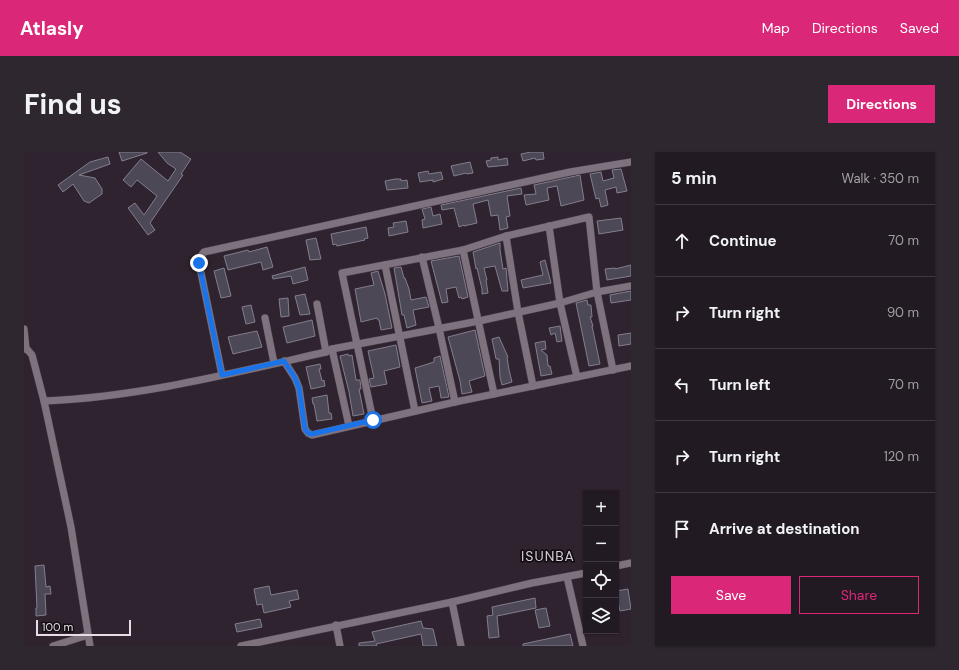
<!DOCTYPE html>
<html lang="en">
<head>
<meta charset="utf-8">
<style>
	body { margin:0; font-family:"DM Sans",sans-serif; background:#2e272f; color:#f1f3f6 }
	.controls { position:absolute; right:12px; bottom:12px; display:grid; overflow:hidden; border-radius:0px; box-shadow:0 1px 3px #0004 }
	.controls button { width:36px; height:36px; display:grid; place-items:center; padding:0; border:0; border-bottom:1px solid #3f3840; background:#221a22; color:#f1f3f6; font:20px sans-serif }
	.scale { position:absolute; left:12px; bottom:10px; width:95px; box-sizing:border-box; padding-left:4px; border:2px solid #e6dee6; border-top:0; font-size:11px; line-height:14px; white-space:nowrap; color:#e6dee6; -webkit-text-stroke:3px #130e13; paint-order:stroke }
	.stop { position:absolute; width:12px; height:12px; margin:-9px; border:3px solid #1a73e8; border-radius:50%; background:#fff }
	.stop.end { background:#1a73e8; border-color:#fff; box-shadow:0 1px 4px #0008 }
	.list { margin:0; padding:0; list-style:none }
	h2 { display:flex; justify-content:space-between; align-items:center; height:52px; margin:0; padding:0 16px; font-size:17px }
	h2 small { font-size:13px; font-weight:400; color:#a2a1a5 }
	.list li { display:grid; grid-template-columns:26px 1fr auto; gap:12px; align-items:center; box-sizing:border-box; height:72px; padding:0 16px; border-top:1px solid #3f3840 }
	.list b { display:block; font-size:15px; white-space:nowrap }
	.list em { font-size:13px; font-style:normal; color:#a2a1a5 }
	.actions { display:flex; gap:8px; padding:12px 16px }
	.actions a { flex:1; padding:9px 0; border:1px solid #db2777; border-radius:0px; text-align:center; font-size:14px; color:#db2777 }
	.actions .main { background:#db2777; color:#fff }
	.icon { flex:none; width:22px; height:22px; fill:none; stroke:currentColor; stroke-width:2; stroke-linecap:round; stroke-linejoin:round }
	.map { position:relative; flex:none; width:607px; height:494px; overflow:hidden; border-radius:0px }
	header { display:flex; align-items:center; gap:24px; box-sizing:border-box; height:56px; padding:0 20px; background:#db2777; color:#fff }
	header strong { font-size:19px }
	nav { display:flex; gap:22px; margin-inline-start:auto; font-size:14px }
	.intro { display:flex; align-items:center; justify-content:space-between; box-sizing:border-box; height:96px; padding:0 24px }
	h1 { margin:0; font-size:28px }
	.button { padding:10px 18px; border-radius:0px; background:#db2777; color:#fff; font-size:14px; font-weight:700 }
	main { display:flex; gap:24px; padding:0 24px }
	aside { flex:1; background:#221a22; border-radius:0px; box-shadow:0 1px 3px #0004 }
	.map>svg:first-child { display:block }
	.building { fill:#4d4856; stroke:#837e8e }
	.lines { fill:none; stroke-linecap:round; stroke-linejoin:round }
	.minor-casing { stroke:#483e48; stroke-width:8 }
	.minor { stroke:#7f727f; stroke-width:7 }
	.route { stroke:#1a73e8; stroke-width:5 }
	.labels { text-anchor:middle; stroke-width:3.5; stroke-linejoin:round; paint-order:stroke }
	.quarter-label { font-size:14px; letter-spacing:1px; fill:#daccda; stroke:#130e13 }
</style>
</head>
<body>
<header>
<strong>Atlasly</strong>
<nav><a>Map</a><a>Directions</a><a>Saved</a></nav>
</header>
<div class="intro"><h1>Find us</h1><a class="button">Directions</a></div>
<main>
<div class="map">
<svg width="607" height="494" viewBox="0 0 607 494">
	<rect width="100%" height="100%" fill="#2e232e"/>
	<g class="building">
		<path d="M95,0h28v1l-25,8z"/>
		<path d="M134,0h22l11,7 -10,15 2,1 -33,48 5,7 -7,5 -20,-27 7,-5 9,12 13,-19 -20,-16 -6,7 -8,-7 18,-21 27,22 8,-12 -9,-6z"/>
		<path d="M507,0h12l1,7 -8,1 -1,-2 -12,3 -2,-7z"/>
		<path d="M84,5l2,7 -31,11 16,3 7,11v5l-13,9 -5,-2 -11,-17 -10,8 -5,-7 32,-23z"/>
		<path d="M474,5v3l9,-2 1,7 -20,2 -2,-6 5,-1v-2z"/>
		<path d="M446,10l3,11 -6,1 -1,-1 -12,3 -3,-10z"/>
		<path d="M597,17l6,22 -10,2 -1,-6 -11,3 3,15 -7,2 -2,-9 -3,1 -6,-25 11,-2 2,9 11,-3 -2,-8z"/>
		<path d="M404,19l1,3 12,-2 2,7 -10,3v-2l-13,2 -2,-9z"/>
		<path d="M556,23l4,25 -23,6 -4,-20 -10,2 2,12 -23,5 -2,-10 12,-1 -2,-9z"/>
		<path d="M371,27h6v2l6,-1 1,8 -21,2 -2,-9z"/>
		<path d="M497,36l1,6 -15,2 3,20 -4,1 2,11 -8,2 -2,-15 -7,1 -3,-16 -15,4 4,19 -13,3v-1l-5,2 -5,-19 -12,2 -1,-5z"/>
		<path d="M407,55l2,9 7,-2 2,10 -19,4 -1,-8 3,-1 -3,-10z"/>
		<path d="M597,66l2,12 -24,4 -2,-13z"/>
		<path d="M382,69l2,11 -19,4 -1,-8 6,-1 -1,-4z"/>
		<path d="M342,75l2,11 -4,1 1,1 -28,6 -1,-2 -3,1 -2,-11z"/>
		<path d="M292,86l5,21 -11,1 -4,-20z"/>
		<path d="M476,91v7l3,19 3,-1 2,23h-6l-7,-25 -11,2 3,12h-1l2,13 -6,1v-5l-5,-21 -1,1 -3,-17z"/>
		<path d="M243,95l6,20 -10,3 -2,-8 -33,8 -4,-14 24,-6 1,2z"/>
		<path d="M435,104l9,41 -6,2 -1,-2 -2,1 -3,-11 -10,2 2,13 -6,1 -11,-42z"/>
		<path d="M521,108l6,23 -28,5 -2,-8 22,-5 -3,-13z"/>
		<path d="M607,113v11l-24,4 -2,-11 10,-1v1z"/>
		<path d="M281,115l3,13 -15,4 -2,-8 -18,3 -1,-3z"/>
		<path d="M377,115l3,11h1l4,11 2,11 15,-3 3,10 -16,3 3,15 -9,3 -3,-13h-2l-8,-47z"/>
		<path d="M200,116l7,28 -10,2 -7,-27z"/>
		<path d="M354,119l7,23 7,34 -11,2 -2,-10h-1l-1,-2 -16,4 -6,-33 19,-4 -3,-12z"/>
		<path d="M607,139v9l-20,3 -1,-8z"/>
		<path d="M281,142l5,20 -10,1 -5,-19z"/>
		<path d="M264,146l1,18 -8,1 -2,-18z"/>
		<path d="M563,148l1,5h3l1,12h-2l3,9h-1l8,38 -11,2 -13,-63z"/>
		<path d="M227,153l4,17 -9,2 -4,-17z"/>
		<path d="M288,168l3,16 -28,7 -4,-16z"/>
		<path d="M536,174l2,15 -5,1 -2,-9 -4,2 -2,-7z"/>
		<path d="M451,178l10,46 -16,5 3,11 -10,2 -2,-13 -12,-44z"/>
		<path d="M233,179l5,16 -29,7 -5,-17z"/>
		<path d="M607,181v11l-12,2 -1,-11z"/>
		<path d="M475,185l9,20h-1l2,13 3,12 -10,3 -2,-8 -1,-18h-3l-4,-20z"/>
		<path d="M521,189l1,8 -5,1 6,5 1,11h2l2,8 -11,2 -6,-33z"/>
		<path d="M372,193l4,22 -16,4 3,13 -16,3 -2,-8 5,-1 -6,-27z"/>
		<path d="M324,202l1,2 3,-1 4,25h4l1,9h-2l5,25 -11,2 -4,-24 -9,-36z"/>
		<path d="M416,204l9,41 -8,1 -2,-12 -10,2 3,13 -10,2 -7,-35 19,-6v-4z"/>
		<path d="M296,212l1,5h-2l3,12 2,-1 1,6 -14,3 -5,-22z"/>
		<path d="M303,243l2,18h2l1,6 -15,2 -3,-17h-1l-1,-6z"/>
		<path d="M20,413l2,22 4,-1 1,8h-6l1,21 -10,1v-8h1l-2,-42z"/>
		<path d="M245,434l2,9 26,-5 2,9 -10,2 2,6 -27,6 -2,-9 -5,1 -3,-16z"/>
		<path d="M604,437l3,20 -11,2 -4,-20z"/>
		<path d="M511,446l1,10 -39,8 2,21 -10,1 -2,-22 6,-1 -1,-8z"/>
		<path d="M522,456l4,18 -11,2 -4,-18z"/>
		<path d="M236,467l2,8 -25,5 -2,-8z"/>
		<path d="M397,469l2,7 10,1 4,17h-14l-2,-12 -45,10 1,2h-18v-3l16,-2 -3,-9z"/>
		<path d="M546,482l3,12h-50v-2z"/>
	</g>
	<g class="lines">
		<defs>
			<g id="minor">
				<path d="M525,74l11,77 17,74"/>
				<path d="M482,84l12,76 15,74"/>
				<path d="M439,98l31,144"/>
				<path d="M398,105l17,71 16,74"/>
				<path d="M361,113l30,146"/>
				<path d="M293,152l9,48"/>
				<path d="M241,166l9,45"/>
				<path d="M0,177l2,19"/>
				<path d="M0,197l2,-1 6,7 12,46 27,126 19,119"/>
				<path d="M308,197l17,77"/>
				<path d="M260,209l11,17 4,10 6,41 3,4 4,2 143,-33 176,-36"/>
				<path d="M198,223l-23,-112 1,-6 4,-5 366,-80 61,-10"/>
				<path d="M20,249c96,-4 189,-28 282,-49l6,-3 147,-28 81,-18 37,-11 34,-6"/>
				<path d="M349,268l-31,-147 121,-23 43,-14 83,-19 8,75 16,78"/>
				<path d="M592,414l15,-3"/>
				<path d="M543,425l16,69"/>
				<path d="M428,450l9,44"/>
				<path d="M312,473l4,21"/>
				<path d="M29,494l35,-11"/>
				<path d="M217,494l211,-44 80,-19 54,-10"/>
			</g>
		</defs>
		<use href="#minor" class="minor-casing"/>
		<use href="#minor" class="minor"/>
	</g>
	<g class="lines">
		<path class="route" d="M175,111l23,112 62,-14 11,17 4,10 6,41 3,4 4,1 61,-14"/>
	</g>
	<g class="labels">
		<g class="quarter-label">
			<text x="524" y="409">ISUNBA</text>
		</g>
	</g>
</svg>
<div class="controls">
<button>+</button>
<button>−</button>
<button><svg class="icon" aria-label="locate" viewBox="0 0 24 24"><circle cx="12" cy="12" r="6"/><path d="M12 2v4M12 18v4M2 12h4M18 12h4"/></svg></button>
<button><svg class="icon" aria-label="layers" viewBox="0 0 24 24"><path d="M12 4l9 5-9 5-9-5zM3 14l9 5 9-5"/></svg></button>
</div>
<div class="scale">100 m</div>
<div class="stop" style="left:349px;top:268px"></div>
<div class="stop end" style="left:175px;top:111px"></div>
</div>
<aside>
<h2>5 min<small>Walk · 350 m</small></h2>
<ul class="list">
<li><svg class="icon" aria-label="ahead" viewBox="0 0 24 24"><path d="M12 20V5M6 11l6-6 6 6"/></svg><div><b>Continue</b></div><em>70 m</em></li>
<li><svg class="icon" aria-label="right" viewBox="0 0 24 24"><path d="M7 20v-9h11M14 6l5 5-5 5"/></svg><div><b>Turn right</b></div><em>90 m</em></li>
<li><svg class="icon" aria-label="left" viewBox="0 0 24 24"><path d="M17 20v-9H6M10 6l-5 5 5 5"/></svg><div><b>Turn left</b></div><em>70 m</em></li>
<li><svg class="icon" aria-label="right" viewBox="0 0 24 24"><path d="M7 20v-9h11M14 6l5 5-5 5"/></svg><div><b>Turn right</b></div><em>120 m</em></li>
<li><svg class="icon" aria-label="arrive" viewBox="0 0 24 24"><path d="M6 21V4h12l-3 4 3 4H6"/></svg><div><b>Arrive at destination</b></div></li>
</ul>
<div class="actions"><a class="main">Save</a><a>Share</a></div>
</aside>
</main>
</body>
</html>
